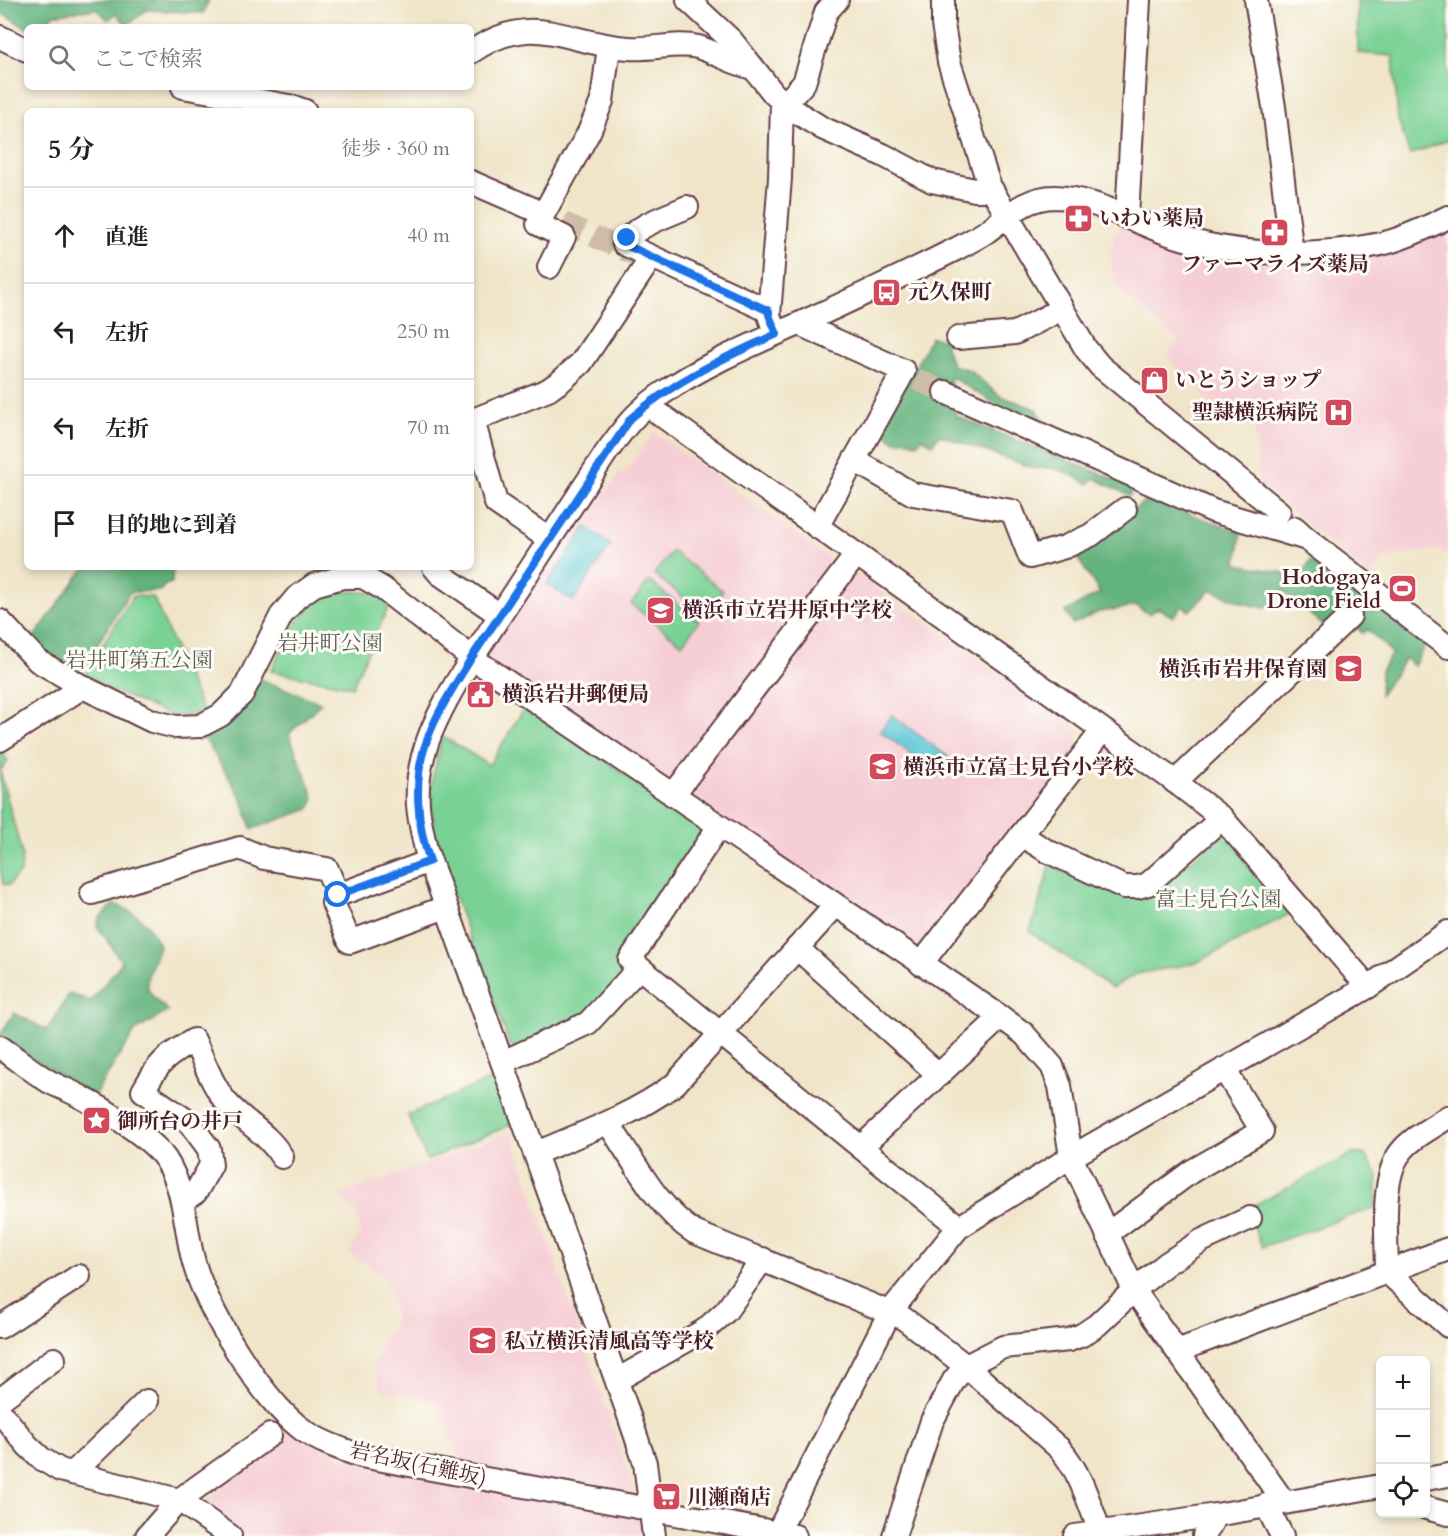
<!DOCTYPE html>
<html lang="ja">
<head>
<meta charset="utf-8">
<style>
	body { margin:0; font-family:Cardo,"Noto Serif JP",serif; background:#f6f6f6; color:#222 }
	.controls { position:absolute; right:18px; bottom:18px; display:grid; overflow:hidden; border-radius:9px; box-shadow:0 3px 9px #0003 }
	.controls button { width:54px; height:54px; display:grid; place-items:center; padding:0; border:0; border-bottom:2px solid #e0e0e0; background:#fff; color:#222; font:30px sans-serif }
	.stop { position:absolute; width:18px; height:18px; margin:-14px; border:4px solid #1a73e8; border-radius:50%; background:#fff }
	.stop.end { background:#1a73e8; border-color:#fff; box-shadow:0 2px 6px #0008 }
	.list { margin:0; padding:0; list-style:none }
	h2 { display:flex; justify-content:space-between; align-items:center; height:78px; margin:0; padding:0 24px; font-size:26px }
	h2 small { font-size:20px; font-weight:400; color:#767676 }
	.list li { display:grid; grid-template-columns:39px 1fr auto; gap:18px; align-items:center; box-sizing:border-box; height:96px; padding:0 24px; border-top:2px solid #e0e0e0 }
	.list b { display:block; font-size:22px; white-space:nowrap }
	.list em { font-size:20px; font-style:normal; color:#767676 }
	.icon { flex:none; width:33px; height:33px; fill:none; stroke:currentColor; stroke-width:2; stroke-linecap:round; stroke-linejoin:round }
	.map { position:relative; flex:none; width:1448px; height:1536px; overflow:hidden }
	.search { position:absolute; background:#fff; box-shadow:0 3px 9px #0003; left:24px; top:24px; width:450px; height:66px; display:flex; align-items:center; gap:15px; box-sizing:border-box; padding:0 21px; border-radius:9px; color:#767676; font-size:22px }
	.panel { position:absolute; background:#fff; box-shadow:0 3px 9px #0003; left:24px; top:108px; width:450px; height:462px; border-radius:9px }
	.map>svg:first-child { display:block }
	.built { fill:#f6cfd6 }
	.green { fill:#7ad195; stroke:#627860; stroke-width:1.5 }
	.forest { fill:#63b37e; stroke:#566954; stroke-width:1.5 }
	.water { fill:#5cc7d6; stroke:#537380; stroke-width:1.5 }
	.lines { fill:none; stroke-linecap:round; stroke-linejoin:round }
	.minor-tunnel { stroke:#cfbda9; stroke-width:22; stroke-dasharray:22 11; stroke-linecap:butt }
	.minor-casing { stroke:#633d43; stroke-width:26 }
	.minor { stroke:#fff; stroke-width:22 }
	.route { stroke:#1a73e8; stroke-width:8 }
	.labels { text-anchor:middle; stroke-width:6; stroke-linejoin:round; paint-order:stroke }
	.poi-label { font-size:21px; font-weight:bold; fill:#4a1f2b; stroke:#fdfcf7; text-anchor:start }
	.park-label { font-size:21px; fill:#5b5d50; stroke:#fdfcf7 }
	.street-label { font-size:21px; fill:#4a1f2b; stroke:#fdfcf7 }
</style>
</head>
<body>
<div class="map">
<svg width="1448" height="1536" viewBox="0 0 1448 1536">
	<rect width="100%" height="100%" fill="#fdfcf7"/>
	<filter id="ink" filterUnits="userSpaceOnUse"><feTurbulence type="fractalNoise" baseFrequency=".0167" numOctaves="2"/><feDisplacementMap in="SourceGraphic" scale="12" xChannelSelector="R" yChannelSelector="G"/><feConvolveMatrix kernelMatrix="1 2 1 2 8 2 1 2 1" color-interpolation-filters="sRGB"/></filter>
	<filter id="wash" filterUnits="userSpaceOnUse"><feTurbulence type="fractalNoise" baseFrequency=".008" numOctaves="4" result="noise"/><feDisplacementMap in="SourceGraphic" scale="24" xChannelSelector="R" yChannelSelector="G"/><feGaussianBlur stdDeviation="1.35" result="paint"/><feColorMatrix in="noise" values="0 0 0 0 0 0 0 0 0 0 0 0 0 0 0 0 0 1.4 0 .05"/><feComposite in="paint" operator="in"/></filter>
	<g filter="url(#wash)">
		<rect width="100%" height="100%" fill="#f0e5c9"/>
		<g class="built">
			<path d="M1121,224l133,38 31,2 55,-2 43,-7 65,-27v328l-12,-7 -52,9 -14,19 -110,-93 -6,-58 -49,-28 -9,-14 -7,1 -21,-30 10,-15 -57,-48 -8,-15 -2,-15 1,-17z"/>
			<path d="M654,432l179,129 5,7 -169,214 -180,-119 -1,-11 102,-156 10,5 20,-29 4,2z"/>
			<path d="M851,570l224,158 3,21 -155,200 -9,1 -227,-154v-10z"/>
			<path d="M511,1132l132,384 1,20h-404l-15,-10 -20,-25 83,-68 57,26 123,21 -31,-78 -56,-12 -8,-27 22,-44 -9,-41 -37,-25 11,-19 -4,-21 -16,-18z"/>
		</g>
		<g class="green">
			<path d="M1357,0h91v140l-38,15 -12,-35 -5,-64 -35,-3z"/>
			<path d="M672,551l51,40 -18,23 -51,-40z"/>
			<path d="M649,581l50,40 -17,23 -51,-40z"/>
			<path d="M326,590l49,3 15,11 -38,83 -81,-16 20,-42z"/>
			<path d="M133,596l20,1 50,115 -21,4 -12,-1 -88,-37z"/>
			<path d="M527,704l177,127 -89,130 8,17 -38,39 -68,32 -7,-4 -66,-176 -10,-41 -3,-42 11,-50 47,29z"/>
			<path d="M0,749l8,12 -8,10 22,83 -1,17 -12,14 -6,-1 -3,-17z"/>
			<path d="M1225,832l68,80 -97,51 -60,11 -24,14 -82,-56 20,-66 79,31 24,-4z"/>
			<path d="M496,1077l19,46 -88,37 -19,-45z"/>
			<path d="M1352,1154h12l14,21 -2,32 -114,40 -15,-38z"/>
		</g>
		<g class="forest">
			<path d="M0,0h209l-6,13 -56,-3 -20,15 -11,-11 -8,6 -11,-11 -46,6 -1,12 -23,1 -27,-16z"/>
			<path d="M931,337l13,3 8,25 17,5 31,26 36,13 10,13 37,18v6l-66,-29 -67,-41 6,40 178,71 -4,9 -36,-18 -6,6c-16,-9 -33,-19 -52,-15l-97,-34 -6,9 -11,-6 -5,6 -6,-3h-17l-12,-11z"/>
			<path d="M1147,499l94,33 -4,32 63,12 14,-20 112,87 -12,23 -8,-8 -26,37 1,-24 11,-18 -24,-23 -6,3 -18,-19 -18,14 -43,-37 -18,17 -22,-5 -32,-13 -22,21 -7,-5 -9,11 -15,-9 -9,6 -13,-8 -37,6 -26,12 -8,-12 35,-19 -27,-42 25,-12z"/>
			<path d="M85,567h88l-1,16 -7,2 -5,6 -30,1 -52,83 -31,-18 -16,-16z"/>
			<path d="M260,679l61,24 -32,31 25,63 -4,12 -58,20 -11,-32 -40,-64z"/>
			<path d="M114,904c22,8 37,20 45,42 -12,35 -23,40 10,65l-34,20 -41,65 -94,-58v-3l14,-22 33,17 22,-36 22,7 31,-39 -25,-36 2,-7z"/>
		</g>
		<g class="water">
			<path d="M586,527l25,18 -38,56 -26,-17z"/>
			<path d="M892,715l56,42 -12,16 -56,-42z"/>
		</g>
	</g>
	<g filter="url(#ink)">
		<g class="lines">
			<g class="minor-tunnel">
				<path d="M533,209l107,48"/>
				<path d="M886,366l59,26"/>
			</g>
			<defs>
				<g id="minor">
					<path d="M688,0l44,41 42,53 16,14 32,20 61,27 49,26 43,9h17"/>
					<path d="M943,0v24l6,38 40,123 97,164 14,17 179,146"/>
					<path d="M1256,0l18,107 18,147"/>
					<path d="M0,37l27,13"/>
					<path d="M471,52c64,-43 93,-8 158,-4 23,2 47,-6 69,-1 19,6 35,17 55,21"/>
					<path d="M183,87l111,20 11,4"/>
					<path d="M785,104l19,-21 22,-71 11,-12"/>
					<path d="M471,182l62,27"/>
					<path d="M687,207c-17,8 -56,20 -63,37l145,67"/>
					<path d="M1127,217l12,-217"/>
					<path d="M549,267l15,-30 -26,-13 51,-92 13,-31 7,-55"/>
					<path d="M772,324l-3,-9 11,-137 2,-77"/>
					<path d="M799,324l105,47 -87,156"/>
					<path d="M958,338l57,-5 47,-24"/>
					<path d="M945,392l268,119 94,28"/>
					<path d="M647,405l526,375 49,38 146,169"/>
					<path d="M854,460l59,34 99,17 18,46 35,-10 26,-12 34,-26"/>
					<path d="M1295,528l12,11 141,108"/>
					<path d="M549,539l-53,-36 -23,-83 75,-30 13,-9 20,-18 70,-105"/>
					<path d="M434,567l6,7 60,41"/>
					<path d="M0,621l38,40 45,26 69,34 24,6 24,-1 21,-11 21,-21 39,-78 15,-18 18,-13 29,-8h20l19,11 90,70 529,359 23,17 28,32 8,20 11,71 63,133 150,212"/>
					<path d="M0,740l83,-53"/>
					<path d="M1175,782l175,-166"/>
					<path d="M673,795l183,-240"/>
					<path d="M719,826l-89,134 329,267"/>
					<path d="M1021,835l26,16 77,36h14l10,-3 74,-66"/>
					<path d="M92,893l148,-45 24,10 63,11 11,26 92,-34"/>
					<path d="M338,895l-5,8 17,39 96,-35"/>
					<path d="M797,948l142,127"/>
					<path d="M921,964l181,-233"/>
					<path d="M0,1047c16,11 32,24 48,34 11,6 23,10 33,16 23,12 62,36 79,55 25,29 24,72 33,107 12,49 69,141 110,171 17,12 38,19 58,26l434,80"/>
					<path d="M503,1062l85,-39 51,-55"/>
					<path d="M1448,1117c-16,11 -37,21 -48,36 -20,27 -13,86 -13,119l61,54"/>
					<path d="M608,1123c25,36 49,85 86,109l209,86 63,48 94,83c21,24 29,54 40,83"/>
					<path d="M861,1147l140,-130"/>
					<path d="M536,1153c48,-20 97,-38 139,-69l160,-178"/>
					<path d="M183,1201l13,-9 15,-27 -2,-16 -20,-27 -46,-31c16,-29 22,-34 51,-51 9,19 20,50 35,65 18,19 39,29 53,52"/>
					<path d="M1107,1234l85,-63 70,-40 -38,-62"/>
					<path d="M0,1327l79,-51"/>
					<path d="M1177,1351l271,-102"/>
					<path d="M617,1380l88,-50 21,-19 37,-52"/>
					<path d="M0,1400l54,-41"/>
					<path d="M0,1412l28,34 14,13 18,11 119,30 51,36"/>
					<path d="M73,1473l74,-72"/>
					<path d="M1426,1479l22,-4"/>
					<path d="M1266,1505l16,31"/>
					<path d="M1426,1508l22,6"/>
					<path d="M778,1532l112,-220 68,-84 113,-71 297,-170 80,-55"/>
					<path d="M147,1536l32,-36 91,-65"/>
					<path d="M654,1536l-9,-73 -19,-56 -200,-557c-3,-15 -7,-30 -8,-45 -3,-45 16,-84 38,-122l150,-230c18,-25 28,-39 54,-58 43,-30 93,-51 141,-72 53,-24 105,-49 157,-75 9,-5 19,-10 28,-16 22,-16 40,-35 69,-35 39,1 75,23 111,36 54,19 109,23 166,18 20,-2 41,-4 60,-10 19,-6 38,-15 56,-24"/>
					<path d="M894,1536l38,-115 22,-41 12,-14 37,-19 66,-7 13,-5 15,-10 37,-35 32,-26 35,-23 49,-23"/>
					<path d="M1075,1536l141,-21 164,-29"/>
					<path d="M1204,1536l12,-21"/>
				</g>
			</defs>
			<use href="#minor" class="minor-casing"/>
			<use href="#minor" class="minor"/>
		</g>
	</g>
	<g class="lines" filter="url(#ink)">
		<path class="route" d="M338,895l92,-34c-13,-35 -17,-82 -4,-118 10,-30 29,-58 46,-86l159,-239c43,-37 94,-61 146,-84l-8,-19v-4l-145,-67 3,-6"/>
	</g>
	<defs>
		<symbol id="pharmacy-square" viewBox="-11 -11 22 22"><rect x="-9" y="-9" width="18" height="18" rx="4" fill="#d1495b" stroke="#fdfcf7"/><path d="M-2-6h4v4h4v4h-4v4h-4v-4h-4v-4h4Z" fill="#fff"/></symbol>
		<symbol id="bus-square" viewBox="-11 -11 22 22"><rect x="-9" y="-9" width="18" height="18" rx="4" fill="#d1495b" stroke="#fdfcf7"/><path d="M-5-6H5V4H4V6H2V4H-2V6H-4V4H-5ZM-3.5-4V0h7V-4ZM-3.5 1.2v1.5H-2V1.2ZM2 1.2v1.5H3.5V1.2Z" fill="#fff"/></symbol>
		<symbol id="shop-square" viewBox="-11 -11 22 22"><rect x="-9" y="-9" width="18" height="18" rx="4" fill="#d1495b" stroke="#fdfcf7"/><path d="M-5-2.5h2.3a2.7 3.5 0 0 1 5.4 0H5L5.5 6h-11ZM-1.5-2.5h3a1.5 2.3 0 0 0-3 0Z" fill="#fff"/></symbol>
		<symbol id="hospital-square" viewBox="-11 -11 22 22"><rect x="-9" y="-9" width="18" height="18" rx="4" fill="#d1495b" stroke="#fdfcf7"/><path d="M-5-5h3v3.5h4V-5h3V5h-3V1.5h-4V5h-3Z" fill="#fff"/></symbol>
		<symbol id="stadium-square" viewBox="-11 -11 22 22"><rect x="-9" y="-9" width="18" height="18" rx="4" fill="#d1495b" stroke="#fdfcf7"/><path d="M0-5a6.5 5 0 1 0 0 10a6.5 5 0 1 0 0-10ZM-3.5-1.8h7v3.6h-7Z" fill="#fff"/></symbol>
		<symbol id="school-square" viewBox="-11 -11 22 22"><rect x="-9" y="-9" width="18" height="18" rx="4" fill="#d1495b" stroke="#fdfcf7"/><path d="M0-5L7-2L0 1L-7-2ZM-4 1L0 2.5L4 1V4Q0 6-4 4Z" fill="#fff"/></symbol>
		<symbol id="civic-square" viewBox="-11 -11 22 22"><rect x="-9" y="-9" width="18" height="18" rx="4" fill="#d1495b" stroke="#fdfcf7"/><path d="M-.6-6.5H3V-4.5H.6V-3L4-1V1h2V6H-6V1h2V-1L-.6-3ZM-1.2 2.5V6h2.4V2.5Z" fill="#fff"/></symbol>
		<symbol id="sight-square" viewBox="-11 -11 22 22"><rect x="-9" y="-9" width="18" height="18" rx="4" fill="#d1495b" stroke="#fdfcf7"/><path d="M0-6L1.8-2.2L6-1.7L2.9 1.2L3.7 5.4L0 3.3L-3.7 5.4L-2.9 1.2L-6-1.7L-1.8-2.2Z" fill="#fff"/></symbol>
		<symbol id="supermarket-square" viewBox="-11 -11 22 22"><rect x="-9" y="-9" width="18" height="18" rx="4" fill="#d1495b" stroke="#fdfcf7"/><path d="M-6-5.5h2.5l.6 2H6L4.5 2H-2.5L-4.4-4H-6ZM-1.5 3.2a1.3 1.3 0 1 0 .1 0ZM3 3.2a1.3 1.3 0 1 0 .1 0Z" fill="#fff"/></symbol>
	</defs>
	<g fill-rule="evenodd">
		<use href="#pharmacy-square" x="1062" y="202" width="33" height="33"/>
		<use href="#pharmacy-square" x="1258" y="216" width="33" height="33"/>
		<use href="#bus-square" x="870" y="276" width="33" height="33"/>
		<use href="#shop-square" x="1138" y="364" width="33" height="33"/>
		<use href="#hospital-square" x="1322" y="396" width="33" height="33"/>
		<use href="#stadium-square" x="1386" y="572" width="33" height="33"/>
		<use href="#school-square" x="644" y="594" width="33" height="33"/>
		<use href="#school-square" x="1332" y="652" width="33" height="33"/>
		<use href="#civic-square" x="464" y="678" width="33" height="33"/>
		<use href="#school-square" x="866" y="750" width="33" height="33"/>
		<use href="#sight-square" x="80" y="1104" width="33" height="33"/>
		<use href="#school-square" x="466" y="1324" width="33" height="33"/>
		<use href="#supermarket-square" x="650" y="1480" width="33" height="33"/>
	</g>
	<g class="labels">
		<g class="poi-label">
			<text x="1099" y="225">いわい薬局</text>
			<text x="1275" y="271" text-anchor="middle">ファーマライズ薬局</text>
			<text x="908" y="299">元久保町</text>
			<text x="1175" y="387">いとうショップ</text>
			<text x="1318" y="419" text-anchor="end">聖隷横浜病院</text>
			<text x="1381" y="584" text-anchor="end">Hodogaya<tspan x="1381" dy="24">Drone Field</tspan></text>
			<text x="682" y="617">横浜市立岩井原中学校</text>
			<text x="1327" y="676" text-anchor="end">横浜市岩井保育園</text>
			<text x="502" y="701">横浜岩井郵便局</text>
			<text x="903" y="774">横浜市立富士見台小学校</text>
			<text x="117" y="1128">御所台の井戸</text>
			<text x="504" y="1348">私立横浜清風高等学校</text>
			<text x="687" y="1504">川瀬商店</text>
		</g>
		<g class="park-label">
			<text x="330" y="650">岩井町公園</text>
			<text x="139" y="667">岩井町第五公園</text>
			<text x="1218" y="906">富士見台公園</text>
		</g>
		<g class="street-label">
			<text transform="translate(418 1464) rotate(12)" y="7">岩名坂(石難坂)</text>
		</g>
	</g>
</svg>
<div class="controls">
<button>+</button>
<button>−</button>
<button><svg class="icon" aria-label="locate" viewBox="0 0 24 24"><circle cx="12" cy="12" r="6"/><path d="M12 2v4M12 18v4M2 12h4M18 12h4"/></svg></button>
</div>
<div class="stop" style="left:338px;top:895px"></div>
<div class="stop end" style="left:627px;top:238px"></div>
<div class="search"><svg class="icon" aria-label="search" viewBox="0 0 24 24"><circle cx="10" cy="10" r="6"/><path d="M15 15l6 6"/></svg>ここで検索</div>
<section class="panel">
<h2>5 分<small>徒歩 · 360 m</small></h2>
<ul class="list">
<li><svg class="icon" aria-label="ahead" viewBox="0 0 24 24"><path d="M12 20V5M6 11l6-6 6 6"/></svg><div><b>直進</b></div><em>40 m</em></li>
<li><svg class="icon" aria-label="left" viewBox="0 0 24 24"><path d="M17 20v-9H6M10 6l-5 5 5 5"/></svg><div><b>左折</b></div><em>250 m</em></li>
<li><svg class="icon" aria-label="left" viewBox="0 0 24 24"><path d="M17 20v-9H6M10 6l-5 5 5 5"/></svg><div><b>左折</b></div><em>70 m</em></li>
<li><svg class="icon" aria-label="arrive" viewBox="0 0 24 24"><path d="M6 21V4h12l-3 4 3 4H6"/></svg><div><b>目的地に到着</b></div></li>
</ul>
</section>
</div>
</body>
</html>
